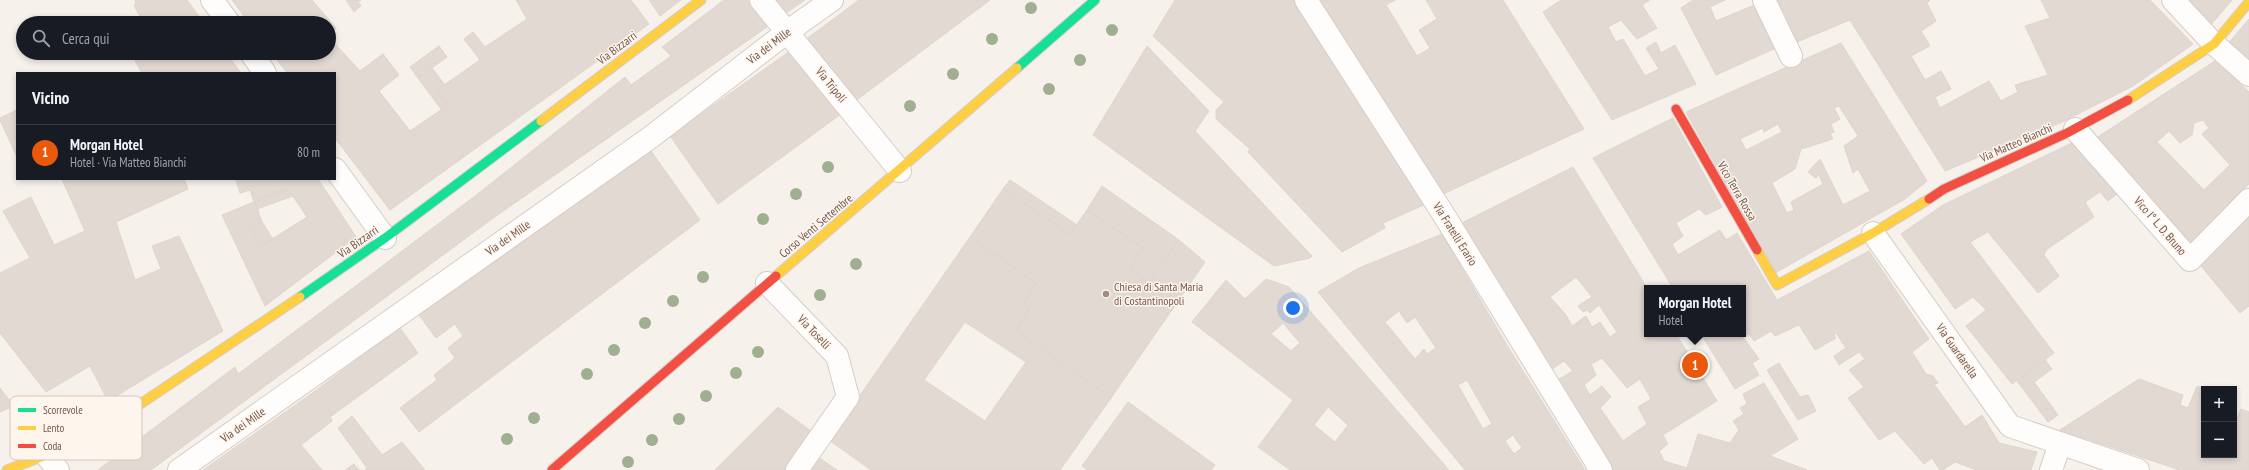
<!DOCTYPE html>
<html lang="it">
<head>
<meta charset="utf-8">
<style>
	body { margin:0; font-family:"PT Sans Narrow",sans-serif; background:#20242c; color:#f1f3f6 }
	.controls { position:absolute; right:12px; bottom:12px; display:grid; overflow:hidden; border-radius:0px; box-shadow:0 2px 6px #0003 }
	.controls button { width:36px; height:36px; display:grid; place-items:center; padding:0; border:0; border-bottom:1px solid #363941; background:#171b24; color:#f1f3f6; font:20px sans-serif }
	.you { position:absolute; left:1293px; top:308px; width:14px; height:14px; margin:-10px; border:3px solid #fff; border-radius:50%; background:#1a73e8; box-shadow:0 0 0 6px #1a73e833 }
	.badge { display:grid; place-items:center; width:26px; height:26px; border-radius:50%; background:#ea580c; color:#fff; font-size:13px; font-weight:700 }
	.pin { position:absolute; translate:-50% -50%; border:2px solid #fff; box-shadow:0 1px 4px #0006 }
	.popup { position:absolute; left:1644px; top:285px; width:102px; height:52px; box-sizing:border-box; display:grid; place-content:center; border-radius:0px; background:#171b24; filter:drop-shadow(0 1px 3px #0005); font-size:13px; white-space:nowrap; color:#9ea1a6 }
	.popup b { font-size:15px; color:#f1f3f6 }
	.popup::after { content:''; position:absolute; left:50%; top:100%; margin-left:-8px; border:8px solid transparent; border-top-color:#171b24 }
	.list { margin:0; padding:0; list-style:none }
	h2 { display:flex; justify-content:space-between; align-items:center; height:52px; margin:0; padding:0 16px; font-size:17px }
	h2 small { font-size:13px; font-weight:400; color:#9ea1a6 }
	.list li { display:grid; grid-template-columns:26px 1fr auto; gap:12px; align-items:center; box-sizing:border-box; height:56px; padding:0 16px; border-top:1px solid #363941 }
	.list b { display:block; font-size:15px; white-space:nowrap }
	.list p { margin:0; font-size:13px; white-space:nowrap; color:#9ea1a6 }
	.list em { font-size:13px; font-style:normal; color:#9ea1a6 }
	.icon { flex:none; width:22px; height:22px; fill:none; stroke:currentColor; stroke-width:2; stroke-linecap:round; stroke-linejoin:round }
	.map { position:relative; flex:none; width:2249px; height:470px; overflow:hidden }
	.search { position:absolute; background:#171b24; box-shadow:0 2px 6px #0003; left:16px; top:16px; width:320px; height:44px; display:flex; align-items:center; gap:10px; box-sizing:border-box; padding:0 14px; border-radius:22px; color:#9ea1a6; font-size:15px }
	.panel { position:absolute; background:#171b24; box-shadow:0 2px 6px #0003; left:16px; top:72px; width:320px; height:108px; border-radius:0px }
	.map>svg:first-child { display:block }
	.building { fill:#e3d9d3; stroke:#dfd4ce; fill-rule:evenodd }
	.lines { fill:none; stroke-linecap:round; stroke-linejoin:round }
	.street-casing { stroke:#d5cdc8; stroke-width:24 }
	.fast-casing { stroke:#d6cdc8; stroke-width:11 }
	.slow-casing { stroke:#d6cdc8; stroke-width:11 }
	.jam-casing { stroke:#d6cdc8; stroke-width:11 }
	.street { stroke:#fefdfc; stroke-width:22 }
	.fast { stroke:#16e098; stroke-width:9 }
	.slow { stroke:#ffcf43; stroke-width:9 }
	.jam { stroke:#f24e42; stroke-width:9 }
	.tree { fill:#a0af8f }
	.poi-dot { fill:#a28c84; stroke:#fef6ed; stroke-width:1.5 }
	.labels { text-anchor:middle; stroke-width:3; stroke-linejoin:round; paint-order:stroke }
	.street-label { font-size:12px; fill:#74564c; stroke:#fef6ed }
	.poi-label { font-size:12px; fill:#74564c; stroke:#fef6ed; text-anchor:start }
	.key { fill:#fef6ed; stroke:#d5c6bd; stroke-width:1 }
	.key-label { font-size:11px; fill:#74564c }
</style>
</head>
<body>
<div class="map">
<svg width="2249" height="470" viewBox="0 0 2249 470">
	<rect width="100%" height="100%" fill="#f6f1eb"/>
	<g class="building">
		<path d="M135,0h52l17,23h-60l-10,-17 2,-3z"/>
		<path d="M232,0h80l24,28 -7,6v-11h-80z"/>
		<path d="M346,0h15l-3,2 3,4 -7,6z"/>
		<path d="M516,0h115l18,24 -259,186 -55,-72v-65h-48l-15,-20h57v-16l31,34 23,-17 16,21 -20,16 31,40 38,-26 -11,-15 43,-30 -16,-21 9,-7 12,15 42,-28z"/>
		<path d="M649,0h32l-21,16z"/>
		<path d="M724,0h23l20,27 -271,189 -345,254h-53l137,-103 3,7 131,-98 110,-83 146,-116 6,8 40,-29 -9,-9z"/>
		<path d="M771,0h34l-22,15z"/>
		<path d="M859,0h131l-136,102 -49,-62z"/>
		<path d="M1175,0h121l130,204 -43,19 2,5 -43,24 -94,-100 2,-3 -34,-30v-9l8,-8 -71,-66z"/>
		<path d="M1320,0h75l-9,5 31,51 13,-8 -11,-18 18,-11 -11,-19h77l81,129 -141,65z"/>
		<path d="M1561,0h89l-8,5 15,23 -20,11 -16,-19 -13,7 8,15 7,-3 22,37 14,-7 -13,-21 10,-6 5,11 14,-8 21,39 -84,36 -69,-108z"/>
		<path d="M1693,0h32l-15,7 6,14 41,-17 19,44 -60,27 -35,-67z"/>
		<path d="M1776,0h154l-3,3 9,18 -15,10 9,15 -19,10 14,24 16,-9 10,18 -16,8 5,11 49,-27 12,20 17,-9 -3,-7 33,-10 -23,-49 25,-8 -9,-18h109l43,44 -60,42 -73,37 -115,48 -95,-151 -53,22z"/>
		<path d="M2187,0h45l-22,26z"/>
		<path d="M2249,19v45l-22,-19z"/>
		<path d="M1841,43l86,138 -22,18 -130,74 -89,-161zM1839,106l19,30 -14,10 9,27 5,-4 12,22 -27,14 -23,-46 -12,13 8,6 3,-3 4,9 -32,18 3,8 -7,3 -15,-30 23,-14 6,-20 32,-10 -3,-6 4,-1 -3,-8 9,-5 -6,-11zM1778,124l4,8 -36,18 -6,-11 23,-11 1,4z"/>
		<path d="M439,46l8,11 -29,21 -8,-11z"/>
		<path d="M1147,46l62,65 -14,20 117,125 -2,2 -36,8 -181,-131z"/>
		<path d="M790,51l51,63 -123,90 -48,-68z"/>
		<path d="M146,53h80l15,20h-99l-7,-12z"/>
		<path d="M2215,61l34,31v92l-63,64 -93,-108zM2203,120l6,8 -7,6 28,31 -26,25 -47,-48 12,-11 11,12 12,-8 2,-12z"/>
		<path d="M432,68l13,17 -8,5 11,15 -7,4 -23,-31z"/>
		<path d="M17,110v47l-17,-37v-2z"/>
		<path d="M1673,118l49,89 -16,8 -7,-6 -23,14 7,13 -11,8 6,11 42,-25 6,10 11,-7 40,67 92,-49 60,88 -17,13 14,22 7,2 5,7 -4,1 31,43 17,-12 17,28 38,9 -6,18h-54l-22,-8 -12,8h-3l-8,-12 -8,6 -29,-33 -16,9 -31,-42 16,-11 -15,-17 16,-11 -6,-7 -20,13 -5,-9 12,-8 -10,-15 -2,2 2,3 -21,12 -16,-25 -24,11 -4,-5 -17,10 -5,-7 -6,3 16,22 -7,4 7,12 -24,14 -34,-55h42v-46h-70l-80,-130z"/>
		<path d="M2076,141l45,50 -13,10 -8,-9 -15,10 9,15 -48,33 -2,5 15,21 -21,17 -50,-61 -18,10 84,111 -42,31 -46,-58 20,-16 -13,-13 -18,12 -54,-75 42,-29z"/>
		<path d="M651,151l49,69 -281,212 -19,-24 37,-28 -3,-5 21,-17 -7,-10 15,-12 -8,-12 -19,14 -17,-23z"/>
		<path d="M1573,167l74,121v46h29l41,67 -54,34 5,9 -9,7 5,10 23,7 11,-34 32,9 9,-13 -6,-9 11,-7 -4,-6 7,-4 -4,-10 21,-11 34,56 -28,17 37,14h-197l-54,-89 17,-10 -9,-10 -15,10 -89,-147zM1576,277l16,20 -14,9 5,6 4,-2 3,3 9,-8 18,27 -7,5 -10,-15 -8,5 -6,-11 -14,10 -6,-11 -16,-18zM1602,358l25,30 13,-9 11,20 -13,8 9,17 -24,17 -23,-33 11,-11 -9,-11 -12,9 -6,-10 12,-10 -5,-11z"/>
		<path d="M62,179h122l4,10 -72,33 19,58 26,-11 -9,-23 27,-10 44,95 -115,70 -18,-35 -44,26 -46,-59v-60l30,-15 -27,-47 28,-14 23,48 31,-14z"/>
		<path d="M238,179h80l38,58 -91,69 -43,-91 32,-13 -4,-12 -10,3 -4,-13zM288,189l19,28 -46,29 -11,-18 12,-6 -7,-20z"/>
		<path d="M1010,180l67,45 -7,9 -67,-45z"/>
		<path d="M1102,186l77,54 -30,43 -20,-14 14,-21 -56,-38z"/>
		<path d="M288,189l5,7 -36,13 -2,-7z"/>
		<path d="M1003,189l67,45 17,-24 56,38 -14,21 20,14 30,-43 26,22 -94,136 -95,-67 13,-22 -6,-4 13,-22 -66,-46z"/>
		<path d="M2249,217v89l-9,7 -39,-47z"/>
		<path d="M262,222l11,17 -12,7 -11,-18z"/>
		<path d="M1442,234l63,108 80,128h-120l-147,-178 41,-24zM1399,311l8,12 8,-6 21,31 -9,6 -3,-5 -9,10 -30,-37zM1467,380l25,44 -9,5 -25,-44zM1513,435l9,13 -8,6 -9,-13z"/>
		<path d="M970,237l66,46 -13,22 6,4 -13,22 95,67 -51,72h-189l-42,-30zM965,322l61,40 -41,59 -61,-41z"/>
		<path d="M1266,279l23,8 160,183h-159l-32,-23 35,-47 -101,-78 34,-42 19,19zM1283,323l17,20 -9,8 -20,-17zM1328,407l20,18 -13,17 -21,-17z"/>
		<path d="M400,328l18,25 -88,64 2,4 -31,24 21,25h-119l108,-76z"/>
		<path d="M2045,360l7,9 -18,13 24,33 -10,7 -31,-41z"/>
		<path d="M1779,363l21,34 8,-2 8,16 -18,9 -31,-50z"/>
		<path d="M2139,379l44,16 -3,10 8,3 9,-22 7,3v66h30v-29l7,-17 8,3v58h-69l-120,-40z"/>
		<path d="M0,388l14,18 -14,6z"/>
		<path d="M1128,402l87,63 -4,5h-124l-5,-4z"/>
		<path d="M778,407l33,24 -27,39h-69z"/>
		<path d="M352,416l30,39 20,-13 23,28h-60l2,-2 -29,-40z"/>
		<path d="M818,457l19,13h-28z"/>
		<path d="M354,464l5,6h-14z"/>
	</g>
	<g class="lines">
		<defs>
			<g id="street">
				<path d="M212,0l17,23"/>
				<path d="M761,0l139,171"/>
				<path d="M1306,0l136,212 159,258"/>
				<path d="M1764,0l27,56"/>
				<path d="M2173,0l41,44 35,31"/>
				<path d="M251,53l14,20"/>
				<path d="M2075,129l115,131 59,-60"/>
				<path d="M335,169l50,69"/>
				<path d="M1873,233l137,193 128,44"/>
				<path d="M767,283l70,73 11,41 -51,73"/>
				<path d="M46,455l12,15"/>
				<path d="M179,470l472,-333 136,-105 45,-32"/>
				<path d="M2051,470l9,-26"/>
			</g>
			<g id="fast">
				<path d="M1017,68l78,-68"/>
				<path d="M300,297l85,-59 156,-117"/>
			</g>
			<g id="slow">
				<path d="M2128,100l86,-56 35,-42"/>
				<path d="M541,121l160,-121"/>
				<path d="M1757,250l20,35 96,-52 56,-34"/>
				<path d="M776,276l241,-208"/>
				<path d="M7,470l39,-15 69,-34 185,-124"/>
			</g>
			<g id="jam">
				<path d="M1676,109l81,141"/>
				<path d="M1929,199l15,-10 123,-56 61,-33"/>
				<path d="M552,470l224,-194"/>
			</g>
		</defs>
		<use href="#street" class="street-casing"/>
		<use href="#fast" class="fast-casing"/>
		<use href="#slow" class="slow-casing"/>
		<use href="#jam" class="jam-casing"/>
		<use href="#street" class="street"/>
		<use href="#fast" class="fast"/>
		<use href="#slow" class="slow"/>
		<use href="#jam" class="jam"/>
	</g>
	<g class="tree">
		<circle cx="1031" cy="8" r="6"/>
		<circle cx="1112" cy="30" r="6"/>
		<circle cx="992" cy="39" r="6"/>
		<circle cx="1080" cy="60" r="6"/>
		<circle cx="953" cy="74" r="6"/>
		<circle cx="1049" cy="89" r="6"/>
		<circle cx="910" cy="106" r="6"/>
		<circle cx="828" cy="167" r="6"/>
		<circle cx="796" cy="194" r="6"/>
		<circle cx="763" cy="219" r="6"/>
		<circle cx="856" cy="264" r="6"/>
		<circle cx="703" cy="277" r="6"/>
		<circle cx="820" cy="295" r="6"/>
		<circle cx="673" cy="301" r="6"/>
		<circle cx="645" cy="323" r="6"/>
		<circle cx="614" cy="350" r="6"/>
		<circle cx="758" cy="352" r="6"/>
		<circle cx="736" cy="373" r="6"/>
		<circle cx="587" cy="374" r="6"/>
		<circle cx="706" cy="396" r="6"/>
		<circle cx="534" cy="418" r="6"/>
		<circle cx="679" cy="419" r="6"/>
		<circle cx="507" cy="439" r="6"/>
		<circle cx="652" cy="440" r="6"/>
		<circle cx="628" cy="462" r="6"/>
	</g>
	<circle class="poi-dot" cx="1106" cy="294" r="4"/>
	<g class="labels">
		<g class="street-label">
			<text transform="translate(769 46) rotate(-37)" y="4">Via dei Mille</text>
			<text transform="translate(617 48) rotate(-37)" y="4">Via Bizzarri</text>
			<text transform="translate(831 85) rotate(51)" y="4">Via Tripoli</text>
			<text transform="translate(2016 143) rotate(-24)" y="4">Via Matteo Bianchi</text>
			<text transform="translate(1737 191) rotate(60)" y="4">Vico Terra Rossa</text>
			<text transform="translate(816 226) rotate(-40)" y="4">Corso Venti Settembre</text>
			<text transform="translate(2160 226) rotate(49)" y="4">Vico I° L. D. Bruno</text>
			<text transform="translate(1455 234) rotate(58)" y="4">Via Fratelli Erario</text>
			<text transform="translate(508 238) rotate(-35)" y="4">Via dei Mille</text>
			<text transform="translate(358 242) rotate(-35)" y="4">Via Bizzarri</text>
			<text transform="translate(814 332) rotate(46)" y="4">Via Toselli</text>
			<text transform="translate(1957 351) rotate(55)" y="4">Via Guardarella</text>
			<text transform="translate(243 425) rotate(-35)" y="4">Via dei Mille</text>
		</g>
		<g class="poi-label">
			<text x="1114" y="291">Chiesa di Santa Maria<tspan x="1114" dy="14">di Costantinopoli</tspan></text>
		</g>
	</g>
	<rect x="10" y="396" width="132" height="64" rx="6" class="key"/>
	<rect x="18" y="408" width="18" height="4" fill="#16e098"/>
	<rect x="18" y="426" width="18" height="4" fill="#ffcf43"/>
	<rect x="18" y="444" width="18" height="4" fill="#f24e42"/>
	<g class="key-label">
		<text x="43" y="414">Scorrevole</text>
		<text x="43" y="432">Lento</text>
		<text x="43" y="450">Coda</text>
	</g>
</svg>
<div class="controls">
<button>+</button>
<button>−</button>
</div>
<div class="you"></div>
<div class="pin badge" style="left:1695px;top:365px">1</div>
<div class="popup"><b>Morgan Hotel</b>Hotel</div>
<div class="search"><svg class="icon" aria-label="search" viewBox="0 0 24 24"><circle cx="10" cy="10" r="6"/><path d="M15 15l6 6"/></svg>Cerca qui</div>
<section class="panel">
<h2>Vicino<small></small></h2>
<ul class="list">
<li><span class="badge">1</span><div><b>Morgan Hotel</b><p>Hotel · Via Matteo Bianchi</p></div><em>80 m</em></li>
</ul>
</section>
</div>
</body>
</html>
